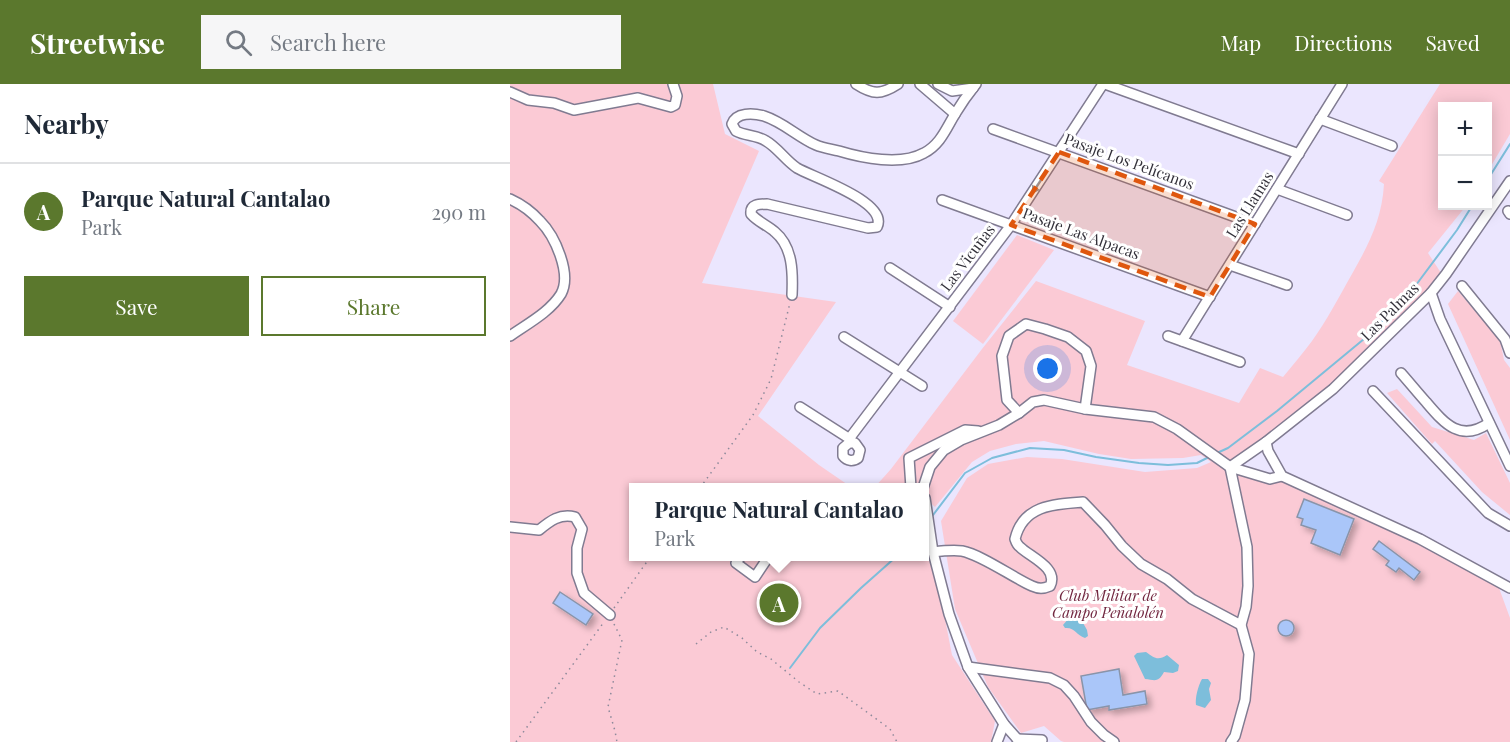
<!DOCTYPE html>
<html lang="en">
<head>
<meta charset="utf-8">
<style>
	body { margin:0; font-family:"Playfair Display",serif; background:#f6f6f7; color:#1f2937 }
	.controls { position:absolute; right:18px; top:18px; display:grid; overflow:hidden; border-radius:0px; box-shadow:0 3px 15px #0003 }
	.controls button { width:54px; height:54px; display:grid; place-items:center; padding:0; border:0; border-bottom:2px solid #e0e1e3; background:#fff; color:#1f2937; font:30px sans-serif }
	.you { position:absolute; left:538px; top:285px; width:21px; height:21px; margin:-15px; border:4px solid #fff; border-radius:50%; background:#1a73e8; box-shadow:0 0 0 9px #1a73e833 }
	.badge { display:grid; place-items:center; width:39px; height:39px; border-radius:50%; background:#5b782d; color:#fff; font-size:20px; font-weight:700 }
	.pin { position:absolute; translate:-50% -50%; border:3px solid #fff; box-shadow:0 2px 6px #0006 }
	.popup { position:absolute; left:119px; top:399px; width:300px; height:78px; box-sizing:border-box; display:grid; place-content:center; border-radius:0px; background:#fff; filter:drop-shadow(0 2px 4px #0005); font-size:20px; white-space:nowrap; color:#747a83 }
	.popup b { font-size:22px; color:#1f2937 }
	.popup::after { content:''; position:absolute; left:50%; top:100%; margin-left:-12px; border:12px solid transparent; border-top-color:#fff }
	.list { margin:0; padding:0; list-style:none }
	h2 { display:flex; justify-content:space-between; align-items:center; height:78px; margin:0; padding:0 24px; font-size:26px }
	h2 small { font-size:20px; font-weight:400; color:#747a83 }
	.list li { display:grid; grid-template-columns:39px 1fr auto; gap:18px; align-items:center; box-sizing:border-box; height:96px; padding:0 24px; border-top:2px solid #e0e1e3 }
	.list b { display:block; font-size:22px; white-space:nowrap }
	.list p { margin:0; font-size:20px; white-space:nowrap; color:#747a83 }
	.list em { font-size:20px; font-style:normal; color:#747a83 }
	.actions { display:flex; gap:12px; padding:18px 24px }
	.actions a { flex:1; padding:14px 0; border:2px solid #5b782d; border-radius:0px; text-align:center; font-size:21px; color:#5b782d }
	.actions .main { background:#5b782d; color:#fff }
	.icon { flex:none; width:33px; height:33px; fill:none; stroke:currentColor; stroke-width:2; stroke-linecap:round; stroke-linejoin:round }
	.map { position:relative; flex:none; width:1000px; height:658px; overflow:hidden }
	header { display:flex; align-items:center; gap:36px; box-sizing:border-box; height:84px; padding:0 30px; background:#5b782d; color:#fff }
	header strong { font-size:28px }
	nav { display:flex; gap:33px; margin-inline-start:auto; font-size:21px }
	.search { width:420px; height:54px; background:#f6f6f7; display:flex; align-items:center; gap:15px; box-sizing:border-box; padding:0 21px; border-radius:0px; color:#747a83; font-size:22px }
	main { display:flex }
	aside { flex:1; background:#fff }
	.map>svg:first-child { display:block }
	.green { fill:#fbcad5 }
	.water { fill:#7dbedb }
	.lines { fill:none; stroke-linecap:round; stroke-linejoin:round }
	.stream { stroke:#7dbedb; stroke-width:2 }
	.building { fill:#aac6f9; stroke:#8994a9; stroke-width:1.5; filter:url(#shadow) }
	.minor-casing { stroke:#807b91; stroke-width:12 }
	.path { stroke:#8e8a9b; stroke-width:1.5; stroke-dasharray:1.5 4.5; stroke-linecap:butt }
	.minor { stroke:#fff; stroke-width:9 }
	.oneway { fill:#99989c }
	.marked { fill:#df570e; fill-opacity:0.2; stroke:#df570e; stroke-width:4.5; stroke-dasharray:12 8; stroke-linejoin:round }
	.labels { text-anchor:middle; stroke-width:6; stroke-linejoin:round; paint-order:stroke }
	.street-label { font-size:15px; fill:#33313a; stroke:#fff }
	.park-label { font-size:15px; font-style:italic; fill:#722740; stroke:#fff }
</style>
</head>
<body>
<header>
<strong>Streetwise</strong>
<div class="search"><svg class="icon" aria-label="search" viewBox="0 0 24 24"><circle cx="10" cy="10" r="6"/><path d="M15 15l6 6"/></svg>Search here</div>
<nav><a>Map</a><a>Directions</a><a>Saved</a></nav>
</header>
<main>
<aside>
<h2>Nearby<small></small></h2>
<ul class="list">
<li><span class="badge">A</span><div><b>Parque Natural Cantalao</b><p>Park</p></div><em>290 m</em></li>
</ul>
<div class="actions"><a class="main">Save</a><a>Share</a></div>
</aside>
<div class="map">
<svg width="1000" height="658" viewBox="0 0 1000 658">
	<defs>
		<filter id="shadow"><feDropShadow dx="4" dy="4" stdDeviation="3" flood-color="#0004"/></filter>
	</defs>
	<rect width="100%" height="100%" fill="#ebe6fe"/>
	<g class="green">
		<path d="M0,0h203l12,50 34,17 -57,132 134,19 -78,114 61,49 32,22 -217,1v68h291v-40l27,139 43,66 -4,21h-481z"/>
		<path d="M930,0h70v50l-22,37v-65h-46v100h24l-38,47 15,23 -70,73 -103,89 -47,31 60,13 133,60 83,46 11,30v124h-446l-3,-1 -17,-15 -23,7 -33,-46 -33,-78 -14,-88 26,-43 21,-14 39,-7 35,2 83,13 52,-4 14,-6 -10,-7 -18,3 -52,1 -32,-5 -55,-13 -28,3 -26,7 -18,11 -37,45 -10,-9v-10h-51l17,-19 91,-120 54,-68 109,40 -18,44 112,38 21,-35 23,9c10,-12 20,-24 29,-36 15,-21 27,-44 40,-67 17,-30 30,-55 32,-90l-5,-3z"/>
		<path d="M507,151l37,15 -71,94 -30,-23z"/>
		<path d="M948,207l42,49 4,20 6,8v72l-62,-136z"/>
		<path d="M887,305l35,38 42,13 12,-7 24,50v32l-28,-23 -47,-51 -3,3 -45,-51z"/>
	</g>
	<g class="water">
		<path d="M564,529l4,1 9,16 1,6 -3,2c-9,-3 -10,-11 -20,-10l-2,-3 6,-7 1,-4z"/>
		<path d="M636,568c8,6 12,9 21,3l12,10 -1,6 -5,2 -9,-1c-6,11 -9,8 -19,7l-11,-23 3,-3z"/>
		<path d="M692,595h6l3,4 -2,6 2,11 -6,8 -9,-3c-1,-7 2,-19 6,-26z"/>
	</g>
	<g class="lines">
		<g class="stream">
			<path d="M978,95l22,-35"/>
			<path d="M707,369l11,-5 49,-37 93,-77 43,-45 44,-59 15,-24"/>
			<path d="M420,435l35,-46 27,-15 38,-10 34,2 32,7 43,6 29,2 29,-2 12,-6"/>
			<path d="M280,584l30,-40 41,-40 36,-32"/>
		</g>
	</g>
	<g class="building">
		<path d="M794,415l50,20 -14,36 -29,-12 5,-13 -15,-5 2,-6 -6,-2z"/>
		<path d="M869,457l41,31 -6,8 -15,-12 -3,4 -10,-7 3,-4 -16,-12z"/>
		<path d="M50,508l33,22 -7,11 -33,-22z"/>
		<circle cx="776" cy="544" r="8"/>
		<path d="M609,585l4,26 22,-4 2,13 -38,6v-4l-22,4 -6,-34z"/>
	</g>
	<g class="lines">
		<defs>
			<g id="minor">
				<path d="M346,0c17,11 25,11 42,0"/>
				<path d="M410,0l35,30"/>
				<path d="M428,0l14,7 21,-3"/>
				<path d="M595,0l194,70"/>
				<path d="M0,8l18,8 26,3 20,7 64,-12 33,9 4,-2 2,-9 -4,-12"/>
				<path d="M810,35l72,27"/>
				<path d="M483,45l262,95"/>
				<path d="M767,105l70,26"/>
				<path d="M0,115c11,5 22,13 30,22 15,15 32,53 21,73 -11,18 -34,30 -51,42"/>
				<path d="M432,116l268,97"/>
				<path d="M998,127l2,3"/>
				<path d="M720,181l57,20"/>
				<path d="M380,184l60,39"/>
				<path d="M952,202l43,53 5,14"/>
				<path d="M921,209l9,26 70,147"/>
				<path d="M282,211c1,-22 1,-48 -17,-63 -8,-7 -17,-10 -24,-18 -1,-10 8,-10 16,-10l101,24 9,-1c12,-25 -65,-50 -80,-59 -11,-7 -20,-21 -31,-27 -9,-6 -21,-5 -30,-10l-4,-7c4,-12 21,-11 32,-8 19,6 34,21 52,29 7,3 15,4 23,6 23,7 62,15 85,2 16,-8 22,-24 31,-39 6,-10 13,-20 21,-30"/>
				<path d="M658,252l72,26"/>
				<path d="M334,253l78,49"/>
				<path d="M672,257l160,-257"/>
				<path d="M891,289c8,9 16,19 25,29 18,21 34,41 63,21"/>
				<path d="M863,307l115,122 22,13"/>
				<path d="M290,323l50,32"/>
				<path d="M509,329l-12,-13 -5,-44 7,-20 17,-12 19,5 23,8 18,14 5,15 -6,43"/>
				<path d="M756,358l2,9 14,25 138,63 90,49"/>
				<path d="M339,359h6l5,7 -2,8c-5,4 -11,3 -15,-2v-8l6,-5 3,-8 159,-210 92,-141"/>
				<path d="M720,383l36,-25 67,-53 98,-96 15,-19 64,-93"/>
				<path d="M720,383l17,80 1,39 -2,21 -5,18 8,29 -4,46 -10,36 -4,6"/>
				<path d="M401,404l-2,-30 56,-28 13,1"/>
				<path d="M413,404l7,-21 14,-17 17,-10 38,-15 20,-12 14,-11 11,-2 41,9 69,8 23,12 53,38 40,12 12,-3"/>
				<path d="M415,414l8,54 16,62 19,53 36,57 16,18"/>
				<path d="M0,443l29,3c11,-9 21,-17 36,-13l7,12 -5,19v25l7,20 26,22"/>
				<path d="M423,468c9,-1 20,-2 29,-1 20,4 50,26 70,35 7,3 11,3 18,0 9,-18 -20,-29 -30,-39 -3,-2 -4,-5 -5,-8 8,-34 39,-35 68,-37l22,23 17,21 19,18 26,15 25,20 49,26"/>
				<path d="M231,472l-5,7 19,14 14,-21"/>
				<path d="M458,583l82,11 14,7 10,11 17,26 13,13 10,7"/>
				<path d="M507,655l25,1"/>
				<path d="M487,658l7,-18"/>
			</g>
		</defs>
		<use href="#minor" class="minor-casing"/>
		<g class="path">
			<path d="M190,404l53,-73 18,-36 19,-76"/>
			<path d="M104,524l37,-52"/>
			<path d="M104,540l8,16 -14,67 7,24 2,11"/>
			<path d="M186,560l15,-12 13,-5 18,11 15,14 14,7 28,23 18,12 21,-3 52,38 7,13"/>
			<path d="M6,658l88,-120"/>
		</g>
		<use href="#minor" class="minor"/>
	</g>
	<defs><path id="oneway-solid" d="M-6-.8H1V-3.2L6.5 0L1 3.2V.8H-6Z" transform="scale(1.5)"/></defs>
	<use class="oneway" href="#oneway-solid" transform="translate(527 102) rotate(124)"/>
	<path class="marked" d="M549,68l196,72 -45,73 -199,-72z"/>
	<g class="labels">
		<g class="street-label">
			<text transform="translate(619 78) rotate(20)" y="5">Pasaje Los Pelícanos</text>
			<text transform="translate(740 121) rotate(-58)" y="5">Las Llamas</text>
			<text transform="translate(571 150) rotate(20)" y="5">Pasaje Las Alpacas</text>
			<text transform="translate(458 174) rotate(-53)" y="5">Las Vicuñas</text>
			<text transform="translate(880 228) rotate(-45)" y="5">Las Palmas</text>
		</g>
		<g class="park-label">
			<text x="598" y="517">Club Militar de<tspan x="598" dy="17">Campo Peñalolén</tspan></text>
		</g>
	</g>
</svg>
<div class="controls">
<button>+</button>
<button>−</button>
</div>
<div class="you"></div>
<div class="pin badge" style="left:269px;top:519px">A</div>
<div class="popup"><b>Parque Natural Cantalao</b>Park</div>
</div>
</main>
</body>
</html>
